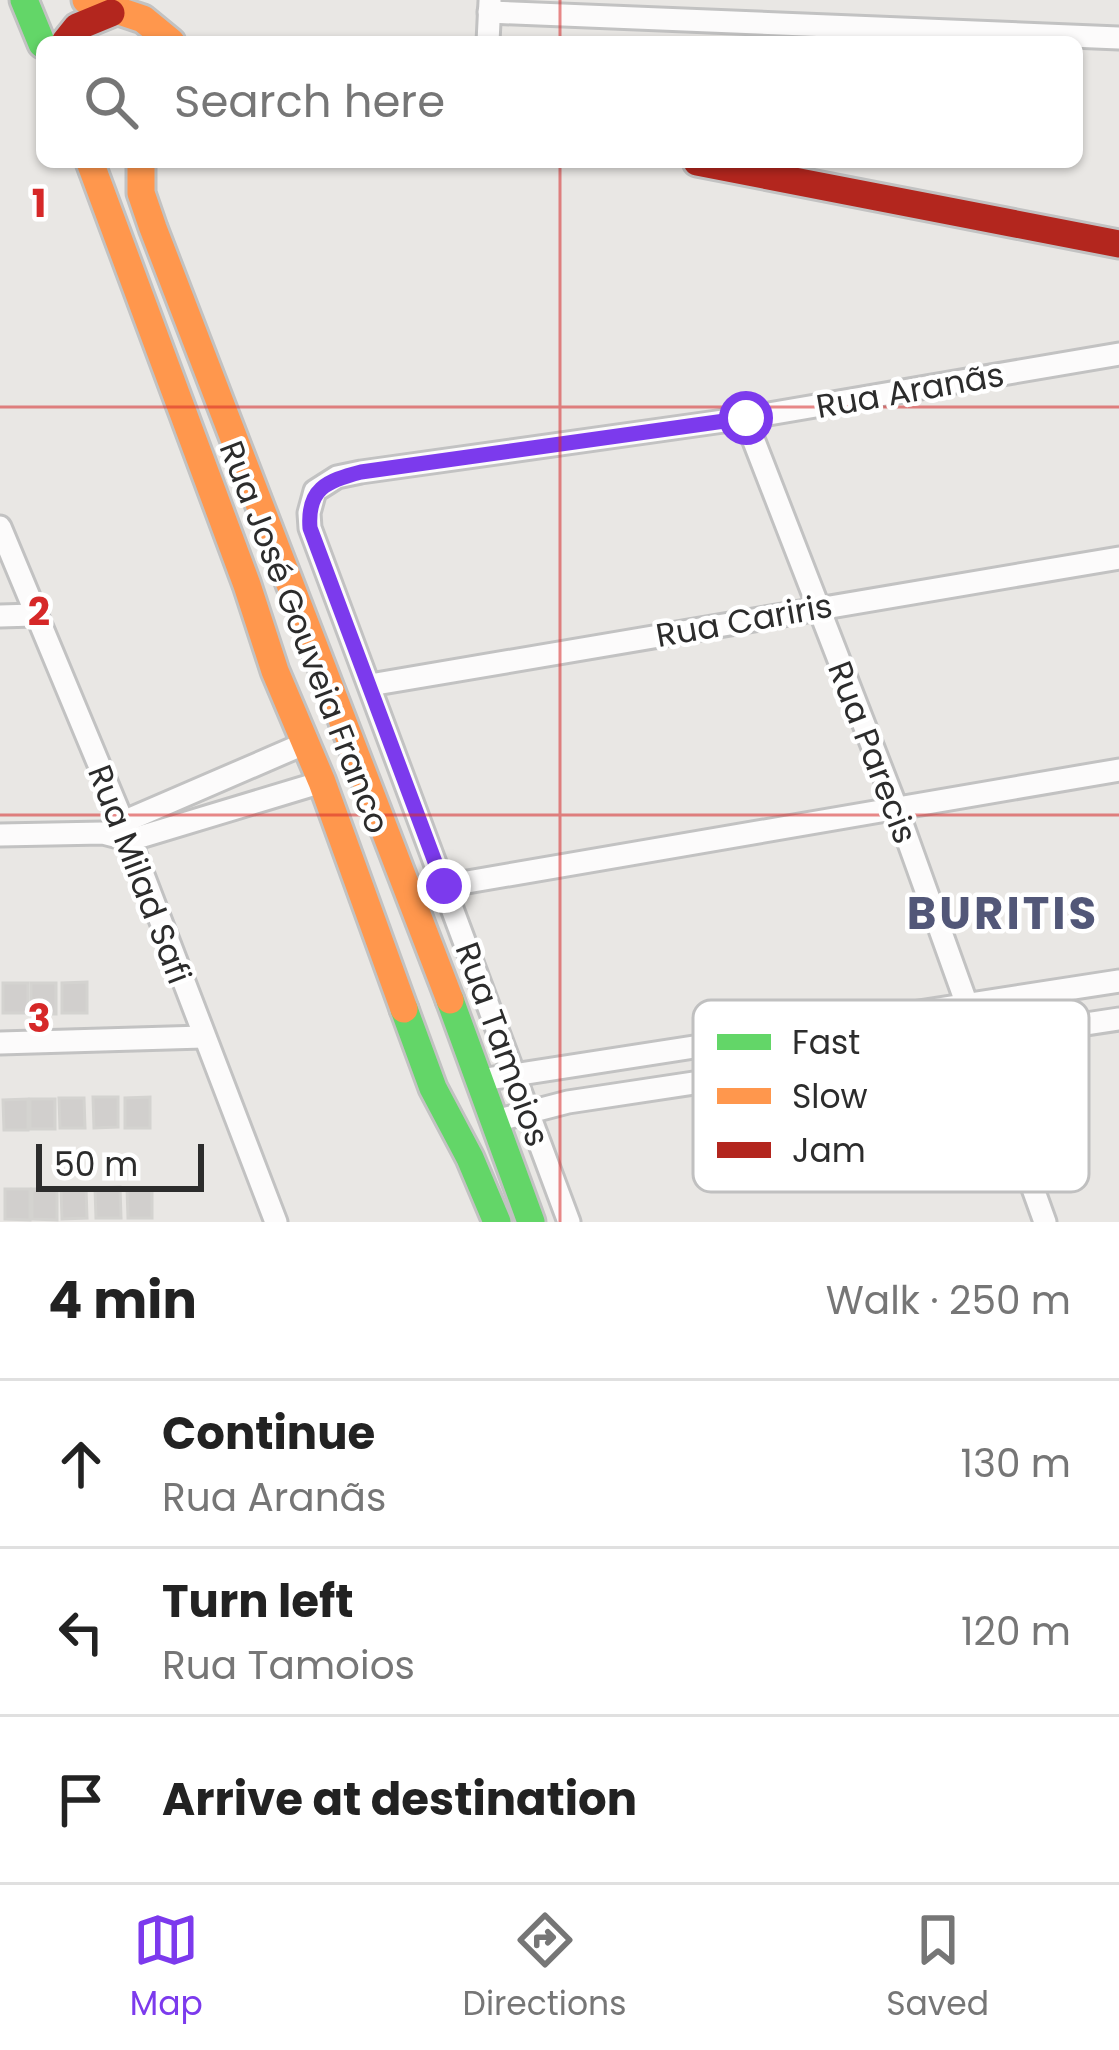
<!DOCTYPE html>
<html lang="en">
<head>
<meta charset="utf-8">
<style>
	body { margin:0; font-family:Poppins,sans-serif; background:#f2f2f2; color:#222 }
	.scale { position:absolute; left:36px; bottom:30px; width:168px; box-sizing:border-box; padding-left:12px; border:6px solid #2c2c2c; border-top:0; font-size:33px; line-height:42px; white-space:nowrap; color:#2c2c2c; -webkit-text-stroke:9px #fff; paint-order:stroke }
	.stop { position:absolute; width:36px; height:36px; margin:-27px; border:9px solid #7c3aed; border-radius:50%; background:#fff }
	.stop.end { background:#7c3aed; border-color:#fff; box-shadow:0 3px 12px #0008 }
	.list { margin:0; padding:0; list-style:none }
	h2 { display:flex; justify-content:space-between; align-items:center; height:156px; margin:0; padding:0 48px; font-size:51px }
	h2 small { font-size:39px; font-weight:400; color:#767676 }
	.list li { display:grid; grid-template-columns:78px 1fr auto; gap:36px; align-items:center; box-sizing:border-box; height:168px; padding:0 48px; border-top:3px solid #e0e0e0 }
	.list b { display:block; font-size:45px; white-space:nowrap }
	.list p { margin:0; font-size:39px; white-space:nowrap; color:#767676 }
	.list em { font-size:39px; font-style:normal; color:#767676 }
	.icon { flex:none; width:66px; height:66px; fill:none; stroke:currentColor; stroke-width:2; stroke-linecap:round; stroke-linejoin:round }
	.map { position:relative; flex:none; width:1119px; height:1222px; overflow:hidden }
	.search { position:absolute; background:#fff; box-shadow:0 3px 9px #0004; left:36px; right:36px; top:36px; height:132px; display:flex; align-items:center; gap:30px; box-sizing:border-box; padding:0 42px; border-radius:18px; color:#767676; font-size:45px }
	.sheet { height:660px; background:#fff }
	nav { display:flex; justify-content:space-around; align-items:center; box-sizing:border-box; height:168px; border-top:3px solid #e0e0e0; background:#fff; font-size:33px; color:#767676 }
	nav a { display:grid; justify-items:center; gap:6px }
	nav .on { color:#7c3aed }
	.map>svg:first-child { display:block }
	.building { fill:#d1cfcd; stroke:#d4d3d0; stroke-width:3 }
	.lines { fill:none; stroke-linecap:round; stroke-linejoin:round }
	.street-casing { stroke:#c2c2c2; stroke-width:27 }
	.fast-casing { stroke:#c2c2c2; stroke-width:33 }
	.slow-casing { stroke:#c2c2c2; stroke-width:33 }
	.jam-casing { stroke:#c2c2c2; stroke-width:33 }
	.street { stroke:#fcfbfb; stroke-width:21 }
	.fast { stroke:#63d668; stroke-width:27 }
	.slow { stroke:#ff974d; stroke-width:27 }
	.jam { stroke:#b3261e; stroke-width:27 }
	.route { stroke:#7c3aed; stroke-width:15 }
	.grid { fill:none; stroke:#d62828; stroke-width:3; stroke-opacity:0.55 }
	.labels { text-anchor:middle; stroke-width:9; stroke-linejoin:round; paint-order:stroke }
	.street-label { font-size:33px; fill:#2c2c2c; stroke:#fff }
	.district-label { font-size:45px; font-weight:bold; letter-spacing:3px; fill:#525778; stroke:#fff }
	.key { fill:#fff; stroke:#c0c0c0; stroke-width:3 }
	.key-label { font-size:33px; fill:#2c2c2c }
	.grid-label { font-size:39px; text-anchor:middle; font-weight:bold; fill:#d62828; stroke:#fff; stroke-width:9; stroke-linejoin:round; paint-order:stroke }
</style>
</head>
<body>
<div class="map">
<svg width="1119" height="1222" viewBox="0 0 1119 1222">
	<rect width="100%" height="100%" fill="#e9e7e4"/>
	<g class="building">
		<path d="M87,982v31h-25v-30z"/>
		<rect x="3" y="983" width="25" height="30"/>
		<rect x="31" y="983" width="25" height="31"/>
		<path d="M93,1097h25v30l-24,1z"/>
		<path d="M150,1097v31h-25v-30z"/>
		<path d="M59,1098h25l1,30h-25z"/>
		<path d="M28,1099v31h-24l-1,-30z"/>
		<rect x="30" y="1099" width="25" height="30"/>
		<path d="M120,1187l1,31h-25l-1,-30z"/>
		<path d="M61,1188h25l1,30 -25,1z"/>
		<path d="M127,1188h25v30h-24z"/>
		<path d="M5,1189h25v31l-25,-1z"/>
		<path d="M32,1189h25v31l-25,-1z"/>
	</g>
	<g class="lines">
		<defs>
			<g id="street">
				<path d="M489,12l630,26"/>
				<path d="M488,42l2,-41"/>
				<path d="M745,418l151,389 149,415"/>
				<path d="M0,527l122,293 154,402"/>
				<path d="M0,616l34,-1"/>
				<path d="M370,685l749,-127"/>
				<path d="M114,826l192,-83"/>
				<path d="M0,835l103,-2 27,7 192,-58"/>
				<path d="M444,886l675,-116"/>
				<path d="M0,1043l203,-6"/>
				<path d="M481,1080l638,-99"/>
				<path d="M495,1121l73,-19 551,-83"/>
				<path d="M569,1222l-259,-694 -1,-15 6,-22 22,-14 24,-5 384,-54 374,-64"/>
			</g>
			<g id="fast">
				<path d="M24,0l18,44"/>
				<path d="M450,1000l81,222"/>
				<path d="M404,1009l29,79 37,70 27,64"/>
			</g>
			<g id="slow">
				<path d="M86,0l57,19 28,23"/>
				<path d="M90,162l157,423 28,86 47,111 82,227"/>
				<path d="M141,162v31l12,35 297,772"/>
			</g>
			<g id="jam">
				<path d="M65,42l12,-15 34,-14"/>
				<path d="M697,162l422,82"/>
			</g>
		</defs>
		<use href="#street" class="street-casing"/>
		<use href="#fast" class="fast-casing"/>
		<use href="#slow" class="slow-casing"/>
		<use href="#jam" class="jam-casing"/>
		<use href="#street" class="street"/>
		<use href="#fast" class="fast"/>
		<use href="#slow" class="slow"/>
		<use href="#jam" class="jam"/>
	</g>
	<g class="lines">
		<path class="route" d="M444,886l-134,-358c-3,-39 16,-47 51,-56l385,-54"/>
	</g>
	<path class="grid" d="M560,0v42M560,162v1060M0,407h1119M0,815h1119"/>
	<g class="labels">
		<g class="street-label">
			<text transform="translate(910 390) rotate(-10)" y="12">Rua Aranãs</text>
			<text transform="translate(744 620) rotate(-10)" y="12">Rua Cariris</text>
			<text transform="translate(305 637) rotate(69)" y="12">Rua José Gouveia Franco</text>
			<text transform="translate(873 752) rotate(69)" y="12">Rua Parecis</text>
			<text transform="translate(140 874) rotate(69)" y="12">Rua Milad Safi</text>
			<text transform="translate(503 1044) rotate(70)" y="12">Rua Tamoios</text>
		</g>
		<g class="district-label">
			<text x="1003" y="929">BURITIS</text>
		</g>
	</g>
	<rect x="693" y="1000" width="396" height="192" rx="18" class="key"/>
	<rect x="717" y="1034" width="54" height="16" fill="#63d668"/>
	<rect x="717" y="1088" width="54" height="16" fill="#ff974d"/>
	<rect x="717" y="1142" width="54" height="16" fill="#b3261e"/>
	<g class="key-label">
		<text x="792" y="1054">Fast</text>
		<text x="792" y="1108">Slow</text>
		<text x="792" y="1162">Jam</text>
	</g>
	<g class="grid-label">
		<text x="39" y="217">1</text>
		<text x="39" y="625">2</text>
		<text x="39" y="1032">3</text>
	</g>
</svg>
<div class="scale">50 m</div>
<div class="stop" style="left:746px;top:418px"></div>
<div class="stop end" style="left:444px;top:886px"></div>
<div class="search"><svg class="icon" aria-label="search" viewBox="0 0 24 24"><circle cx="10" cy="10" r="6"/><path d="M15 15l6 6"/></svg>Search here</div>
</div>
<section class="sheet">
<h2>4 min<small>Walk · 250 m</small></h2>
<ul class="list">
<li><svg class="icon" aria-label="ahead" viewBox="0 0 24 24"><path d="M12 20V5M6 11l6-6 6 6"/></svg><div><b>Continue</b><p>Rua Aranãs</p></div><em>130 m</em></li>
<li><svg class="icon" aria-label="left" viewBox="0 0 24 24"><path d="M17 20v-9H6M10 6l-5 5 5 5"/></svg><div><b>Turn left</b><p>Rua Tamoios</p></div><em>120 m</em></li>
<li><svg class="icon" aria-label="arrive" viewBox="0 0 24 24"><path d="M6 21V4h12l-3 4 3 4H6"/></svg><div><b>Arrive at destination</b></div></li>
</ul>
</section>
<nav>
<a class="on"><svg class="icon" aria-label="map" viewBox="0 0 24 24"><path d="M3 6l6-2 6 2 6-2v14l-6 2-6-2-6 2zM9 4v14M15 6v14"/></svg>Map</a>
<a><svg class="icon" aria-label="directions" viewBox="0 0 24 24"><path d="M12 3l9 9-9 9-9-9zM9 14v-3h6M13 9l2 2-2 2"/></svg>Directions</a>
<a><svg class="icon" aria-label="saved" viewBox="0 0 24 24"><path d="M7 4h10v16l-5-4-5 4z"/></svg>Saved</a>
</nav>
</body>
</html>
